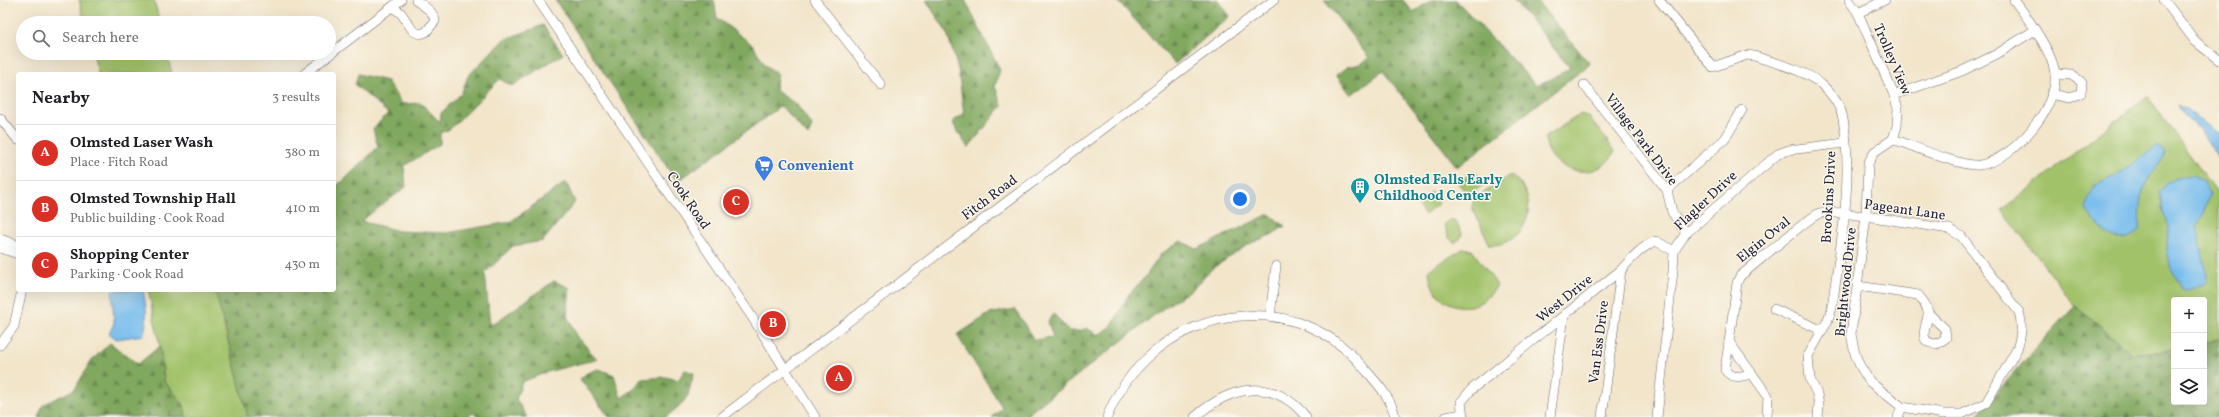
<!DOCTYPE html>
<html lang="en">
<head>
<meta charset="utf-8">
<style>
	body { margin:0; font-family:Vollkorn,serif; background:#f6f6f6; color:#202124 }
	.controls { position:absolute; right:12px; bottom:12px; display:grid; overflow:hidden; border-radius:4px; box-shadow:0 4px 16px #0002 }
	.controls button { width:36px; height:36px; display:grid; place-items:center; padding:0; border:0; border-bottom:1px solid #e0e0e0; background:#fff; color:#202124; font:20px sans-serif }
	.you { position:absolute; left:1240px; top:199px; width:14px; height:14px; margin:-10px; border:3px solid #fff; border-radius:50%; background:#1a73e8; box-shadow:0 0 0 6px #1a73e833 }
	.badge { display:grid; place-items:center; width:26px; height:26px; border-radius:50%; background:#d93025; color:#fff; font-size:13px; font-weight:700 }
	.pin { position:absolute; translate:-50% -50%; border:2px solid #fff; box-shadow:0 1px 4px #0006 }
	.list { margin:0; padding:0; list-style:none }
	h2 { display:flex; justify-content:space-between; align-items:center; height:52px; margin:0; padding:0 16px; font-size:17px }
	h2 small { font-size:13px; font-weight:400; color:#757577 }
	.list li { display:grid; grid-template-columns:26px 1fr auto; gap:12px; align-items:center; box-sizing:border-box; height:56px; padding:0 16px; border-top:1px solid #e0e0e0 }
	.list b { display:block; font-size:15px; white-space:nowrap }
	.list p { margin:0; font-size:13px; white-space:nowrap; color:#757577 }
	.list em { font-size:13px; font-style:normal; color:#757577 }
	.icon { flex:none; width:22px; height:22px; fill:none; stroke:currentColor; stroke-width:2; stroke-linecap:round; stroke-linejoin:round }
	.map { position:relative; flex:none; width:2219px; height:417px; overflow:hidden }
	.search { position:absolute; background:#fff; box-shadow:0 4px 16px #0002; left:16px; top:16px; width:320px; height:44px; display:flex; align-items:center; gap:10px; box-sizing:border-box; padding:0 14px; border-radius:22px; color:#757577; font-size:15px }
	.panel { position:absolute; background:#fff; box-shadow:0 4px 16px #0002; left:16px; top:72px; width:320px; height:220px; border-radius:4px }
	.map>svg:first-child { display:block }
	.green { fill:#a2c26a; stroke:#627252 }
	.forest { fill:url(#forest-firs); stroke:#52654c }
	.water { fill:#76bced; stroke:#4c6f94 }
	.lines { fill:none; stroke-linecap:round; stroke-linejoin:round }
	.minor-casing { stroke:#6b666d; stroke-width:10 }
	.minor { stroke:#fff; stroke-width:9 }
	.labels { text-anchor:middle; stroke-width:3; stroke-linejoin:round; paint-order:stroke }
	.street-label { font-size:14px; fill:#22223b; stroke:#fbf7ec }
	.shop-label { font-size:14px; font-weight:bold; fill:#366cbe; stroke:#fbf7ec; text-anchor:start }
	.culture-label { font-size:14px; font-weight:bold; fill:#0d838f; stroke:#fbf7ec; text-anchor:start }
</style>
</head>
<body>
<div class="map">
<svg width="2219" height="417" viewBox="0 0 2219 417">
	<defs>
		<pattern id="forest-firs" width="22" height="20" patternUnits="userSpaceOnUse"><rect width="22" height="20" fill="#81a85e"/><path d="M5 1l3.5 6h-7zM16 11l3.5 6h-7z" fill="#69884f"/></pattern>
	</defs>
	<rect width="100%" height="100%" fill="#fbf7ec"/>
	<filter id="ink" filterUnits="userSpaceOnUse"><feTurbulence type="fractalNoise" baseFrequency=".025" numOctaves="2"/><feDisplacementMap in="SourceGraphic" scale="8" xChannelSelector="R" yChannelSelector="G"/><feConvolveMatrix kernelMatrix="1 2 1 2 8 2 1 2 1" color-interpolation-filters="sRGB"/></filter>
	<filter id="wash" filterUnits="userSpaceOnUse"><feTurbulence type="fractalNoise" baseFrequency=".012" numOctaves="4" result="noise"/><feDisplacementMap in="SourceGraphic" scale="16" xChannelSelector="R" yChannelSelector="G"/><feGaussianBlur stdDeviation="0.9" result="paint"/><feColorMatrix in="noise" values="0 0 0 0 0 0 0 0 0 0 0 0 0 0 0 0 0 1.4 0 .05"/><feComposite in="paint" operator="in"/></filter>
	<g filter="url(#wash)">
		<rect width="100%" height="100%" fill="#f2e5ca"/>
		<g class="green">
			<path d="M79,0h75l6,23h-75z"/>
			<path d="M93,53h74l5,21h-74z"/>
			<path d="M2147,96l72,99v144l-15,3v-42h-30v49l-41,5 -58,-48 -73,-96z"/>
			<path d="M1581,114l7,2 27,35c-16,34 -68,23 -70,-14z"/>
			<path d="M1474,171l10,13 -15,12 -11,-13z"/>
			<path d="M1510,175c33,20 19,71 -20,70l-18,-38 2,-8z"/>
			<path d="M1431,192l8,11 -14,12 -9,-12z"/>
			<path d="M1450,219l6,2 6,12 -2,6 -6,4 -6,-6v-3l-4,-9z"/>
			<path d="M1464,248l8,2 25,35c-19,36 -67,24 -68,-15z"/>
			<path d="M148,290h67l33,127h-62l-2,-12 -20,-24 -4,-35z"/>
		</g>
		<g class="forest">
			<path d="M555,0h159l3,18 36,27 12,20 13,9 -3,16 22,15 15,21 -4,10 -27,-30 -104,76z"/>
			<path d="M926,0h39l35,70 -5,16 7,20 -34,42 -16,-26 12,-8 -6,-45 -11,-36z"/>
			<path d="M1117,0h101l12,16 -55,48z"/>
			<path d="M1324,0h79l10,12 19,-12h24l80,85 17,-7 17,-10 -56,-68h22l54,64 -133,103 -74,-96 -32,24 -15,-20 11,-8 14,-3 8,-6z"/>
			<path d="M543,25l20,29 -51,32 -12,-7 -50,50 -10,4v11l-36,22 2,21 -45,34 38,10 47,2 64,-11 56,-40 9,20 -32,39 -30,5 -28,27 5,53 64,-45 16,7 -3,28 10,20 20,23 -50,13 -25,10 -6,17 11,18h-49l-5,-4 -6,4h-219l-33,-127h119v-103l9,-6 35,-34 -5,-18 15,-16 -33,-28 3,-11 29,7 15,23 19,-1 19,19 1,-9 20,-19 7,-18 35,-36z"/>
			<path d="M1269,214l16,12 -12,8 -24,10 -37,25 -18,19 -29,19 -141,110h-32l10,-10 -45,-72 32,-21 26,-5 19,31 19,-3 -5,-15 5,-9 16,18h10l8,-3 11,7 13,-8 18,-33 17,-18 15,-22 20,-13 16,8z"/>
			<path d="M2075,306l58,48 41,-5v53h30v-60l15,-3v78h-244l61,-69z"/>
			<path d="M110,343l28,21 22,-18 4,35 20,24 2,12h-148l5,-12 32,-16 16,-28z"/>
			<path d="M599,369l15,6 7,23 13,-9 7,-10 24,-2 13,3 7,-10 9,3 -6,22 -6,9 -16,13h-57l-29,-38 7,-6z"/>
		</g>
		<g class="water">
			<path d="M2177,105l9,4 33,25v25l-19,-29 -20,-19z"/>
			<path d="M2157,146l8,6c-2,12 -11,16 -16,26 -11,19 -9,30 -10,52 -22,23 -41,-3 -54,-22l9,-22 23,-11z"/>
			<path d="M2193,175l11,7 6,14 -13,30 10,50 -1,7 -21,7 -3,-1 -12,-23 -3,-18 1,-23 -9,-32c9,-13 18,-17 34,-18z"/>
			<path d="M112,290h31c3,16 6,30 0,45l-26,4 -8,-5 5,-11z"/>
		</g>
	</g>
	<g filter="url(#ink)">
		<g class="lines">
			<defs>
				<g id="minor">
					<path d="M538,0l216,320 61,97"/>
					<path d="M815,0l66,85"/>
					<path d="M1659,0l54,67 34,-12 7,1c21,7 49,13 67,28 10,9 20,22 22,35 11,61 -3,128 -11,189l-5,14 -19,34 2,23 7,15 2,11 -1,12"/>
					<path d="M2164,0l31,41 24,19"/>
					<path d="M392,7l9,6 12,18 7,3 6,-2 9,-11c-2,-11 -11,-14 -19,-21"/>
					<path d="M1858,13l27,-13"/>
					<path d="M304,74l97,-74"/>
					<path d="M1584,85l83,105 5,22 14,21"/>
					<path d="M2051,94l19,4 11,-5 1,-11 -11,-7 -16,-1"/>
					<path d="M1894,95l68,-24 35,-17 38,-24"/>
					<path d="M0,118l18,22"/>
					<path d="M1893,139c20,7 68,28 87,26 33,-5 78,-57 75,-91 -2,-21 -28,-57 -41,-74"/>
					<path d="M1667,190l58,-51 17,-29"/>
					<path d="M0,239l18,6"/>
					<path d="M0,248l18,6"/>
					<path d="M1858,286l60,9c5,6 9,10 10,17 1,11 -14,31 9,32l9,-6 -1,-9 -17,-16"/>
					<path d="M1774,309l47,21"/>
					<path d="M1270,316l6,-50"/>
					<path d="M1729,342l-4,28c7,10 16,6 27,4"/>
					<path d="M0,345l14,-19 8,-36"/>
					<path d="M722,417l552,-417"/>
					<path d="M1107,417c42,-105 179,-140 256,-50 12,14 29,31 32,50"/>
					<path d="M1195,417c35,-31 78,-41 111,0"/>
					<path d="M1446,417l16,-3"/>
					<path d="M1463,417l-2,-15 11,-13 149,-119c10,-11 21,-24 35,-29l18,10"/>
					<path d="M1550,417l14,-101"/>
					<path d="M1602,417l19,-147"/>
					<path d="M1657,417l16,-146 1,-20 12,-18 92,-79 11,-4 56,-7"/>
					<path d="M1767,417l1,-21 -39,-54 8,-59 3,-7c12,-9 71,-61 80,-63 15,-3 31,2 46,3l83,13 12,7 58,76c4,13 2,24 -2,37l-31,54 -24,11h-19l-41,-7 -32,-25 -10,-16 -5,-12 -4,-20 15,-118 2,-52 6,-12 19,-13 4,-13 1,-17 -4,-14 -36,-82 -9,-13"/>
					<path d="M1898,417l4,-10"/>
				</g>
			</defs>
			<use href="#minor" class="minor-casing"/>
			<use href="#minor" class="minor"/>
		</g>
	</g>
	<defs>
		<symbol id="supermarket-pin" viewBox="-11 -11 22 30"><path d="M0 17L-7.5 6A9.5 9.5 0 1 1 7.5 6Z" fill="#3f7fe0" stroke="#fbf7ec"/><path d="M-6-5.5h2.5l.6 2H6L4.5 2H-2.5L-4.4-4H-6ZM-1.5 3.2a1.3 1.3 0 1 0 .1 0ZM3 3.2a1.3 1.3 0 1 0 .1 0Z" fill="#fff"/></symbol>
		<symbol id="building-pin" viewBox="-11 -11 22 30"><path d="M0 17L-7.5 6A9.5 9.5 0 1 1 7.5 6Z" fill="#0f9aa8" stroke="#fbf7ec"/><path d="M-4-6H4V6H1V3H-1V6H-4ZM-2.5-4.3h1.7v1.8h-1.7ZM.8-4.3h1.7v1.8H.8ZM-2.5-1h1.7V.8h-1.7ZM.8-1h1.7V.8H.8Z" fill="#fff"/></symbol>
	</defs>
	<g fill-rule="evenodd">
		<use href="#supermarket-pin" x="753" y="154" width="22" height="30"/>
		<use href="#building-pin" x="1349" y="176" width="22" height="30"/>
	</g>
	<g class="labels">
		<g class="street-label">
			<text transform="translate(1893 59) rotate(67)" y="5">Trolley View</text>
			<text transform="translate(1642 139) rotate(53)" y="5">Village Park Drive</text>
			<text transform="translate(989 197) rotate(-37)" y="5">Fitch Road</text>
			<text transform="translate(1828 197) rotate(-87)" y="5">Brookins Drive</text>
			<text transform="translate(689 200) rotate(56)" y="5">Cook Road</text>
			<text transform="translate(1705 200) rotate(-43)" y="5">Flagler Drive</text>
			<text transform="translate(1905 209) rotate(8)" y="5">Pageant Lane</text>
			<text transform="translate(1763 239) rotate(-39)" y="5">Elgin Oval</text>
			<text transform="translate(1845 282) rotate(-84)" y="5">Brightwood Drive</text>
			<text transform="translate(1564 298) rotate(-39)" y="5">West Drive</text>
			<text transform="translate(1598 342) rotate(-83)" y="5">Van Ess Drive</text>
		</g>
		<g class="shop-label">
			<text x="778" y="170">Convenient</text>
		</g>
		<g class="culture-label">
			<text x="1374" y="184">Olmsted Falls Early<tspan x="1374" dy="16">Childhood Center</tspan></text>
		</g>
	</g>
</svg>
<div class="controls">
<button>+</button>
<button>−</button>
<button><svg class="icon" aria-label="layers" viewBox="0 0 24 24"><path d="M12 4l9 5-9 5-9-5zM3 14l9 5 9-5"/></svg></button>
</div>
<div class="you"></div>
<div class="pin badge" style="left:839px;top:378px">A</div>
<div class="pin badge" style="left:773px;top:324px">B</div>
<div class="pin badge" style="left:736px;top:202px">C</div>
<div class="search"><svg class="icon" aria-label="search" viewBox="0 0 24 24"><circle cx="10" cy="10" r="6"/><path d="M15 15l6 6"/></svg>Search here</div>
<section class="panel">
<h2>Nearby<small>3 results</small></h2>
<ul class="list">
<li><span class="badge">A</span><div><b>Olmsted Laser Wash</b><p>Place · Fitch Road</p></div><em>380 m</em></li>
<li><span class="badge">B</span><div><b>Olmsted Township Hall</b><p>Public building · Cook Road</p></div><em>410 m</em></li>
<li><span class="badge">C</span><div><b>Shopping Center</b><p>Parking · Cook Road</p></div><em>430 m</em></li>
</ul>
</section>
</div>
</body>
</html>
